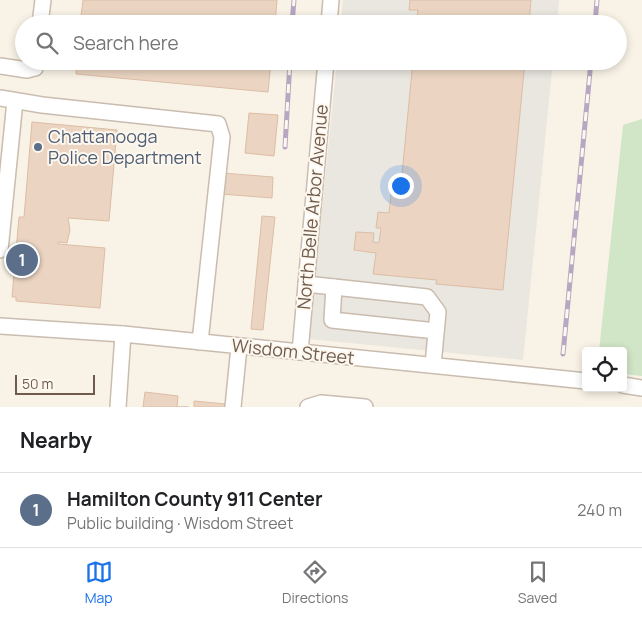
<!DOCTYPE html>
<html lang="en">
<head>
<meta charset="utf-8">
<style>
	body { margin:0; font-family:Manrope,sans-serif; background:#f2f2f2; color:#202124 }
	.controls { position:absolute; right:15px; bottom:15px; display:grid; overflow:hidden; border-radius:5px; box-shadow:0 2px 8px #0003 }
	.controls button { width:45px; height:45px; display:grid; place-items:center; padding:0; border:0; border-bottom:1px solid #e0e0e0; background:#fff; color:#202124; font:25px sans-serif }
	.scale { position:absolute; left:15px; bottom:12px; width:80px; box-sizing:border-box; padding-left:5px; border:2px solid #705c4f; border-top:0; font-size:14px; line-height:18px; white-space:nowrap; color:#705c4f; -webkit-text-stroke:4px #fdf7ed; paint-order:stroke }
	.you { position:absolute; left:400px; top:185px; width:18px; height:18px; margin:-12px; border:4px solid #fff; border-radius:50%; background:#1a73e8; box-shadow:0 0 0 8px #1a73e833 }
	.badge { display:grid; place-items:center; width:32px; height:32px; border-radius:50%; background:#1a73e8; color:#fff; font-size:16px; font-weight:700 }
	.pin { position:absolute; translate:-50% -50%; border:2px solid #fff; box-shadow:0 1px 5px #0006 }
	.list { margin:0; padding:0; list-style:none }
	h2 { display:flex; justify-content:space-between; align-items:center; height:65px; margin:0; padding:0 20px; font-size:21px }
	h2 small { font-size:16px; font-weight:400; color:#757577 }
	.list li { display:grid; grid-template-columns:32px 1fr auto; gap:15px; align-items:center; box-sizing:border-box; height:75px; padding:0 20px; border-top:1px solid #e0e0e0 }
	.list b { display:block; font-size:19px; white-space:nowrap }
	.list p { margin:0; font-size:16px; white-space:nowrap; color:#757577 }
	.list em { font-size:16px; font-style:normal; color:#757577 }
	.icon { flex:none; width:28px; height:28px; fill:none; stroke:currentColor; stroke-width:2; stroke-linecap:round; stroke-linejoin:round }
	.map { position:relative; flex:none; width:642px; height:407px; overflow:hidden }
	.search { position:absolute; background:#fff; box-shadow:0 2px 8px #0003; left:15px; right:15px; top:15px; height:55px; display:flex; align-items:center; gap:12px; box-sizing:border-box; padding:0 18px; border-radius:28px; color:#757577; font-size:19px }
	.sheet { height:140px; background:#fff }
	nav { display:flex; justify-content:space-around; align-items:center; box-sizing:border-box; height:70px; border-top:1px solid #e0e0e0; background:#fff; font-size:14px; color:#757577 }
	nav a { display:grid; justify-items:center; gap:2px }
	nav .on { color:#1a73e8 }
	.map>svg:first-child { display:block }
	.industrial { fill:#eae6e0 }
	.green { fill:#d1e5c7 }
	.building { fill:#ebd5c2; stroke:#dcbda4 }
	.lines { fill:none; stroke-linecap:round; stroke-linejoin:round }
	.minor-casing { stroke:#cabcae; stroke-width:18 }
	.minor { stroke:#fff; stroke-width:15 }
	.rail-casing { stroke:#b7a7c2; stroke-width:5 }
	.rail { stroke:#fdf7ed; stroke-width:3; stroke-dasharray:9; stroke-linecap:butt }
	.service-dot { fill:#5c6f8a; stroke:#fdf7ed; stroke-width:2 }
	.labels { text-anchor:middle; stroke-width:4; stroke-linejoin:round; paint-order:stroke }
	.service-label { font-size:18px; fill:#4e5e75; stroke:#fdf7ed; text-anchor:start }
	.street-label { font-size:18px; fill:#705c4f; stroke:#fdf7ed }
</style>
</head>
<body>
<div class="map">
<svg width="642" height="407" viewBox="0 0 642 407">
	<rect width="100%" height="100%" fill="#f9f3e7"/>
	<g class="industrial">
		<path d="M343,0h216l-2,24h-216z"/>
		<path d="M337,61h216l-30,299 -214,-21z"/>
	</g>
	<path class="green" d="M642,119v257l-19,-2v-23h-24l24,-226z"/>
	<g class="building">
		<path d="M83,0h194l-2,24h-195z"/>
		<path d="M410,0h121l-2,24h-113l2,-14h-9z"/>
		<path d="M77,61h194l-3,31 -192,-18z"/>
		<path d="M413,61h112l-22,229 -67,-6 1,-4 -64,-6 3,-21 -22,-3 2,-18 18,1 -1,9 6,1 2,-15h-5l2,-16 11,1 2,-19 9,1z"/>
		<path d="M249,113l29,2 -4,41 -29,-3z"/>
		<path d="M32,122l85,8 -8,91 -41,-3 2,12 -3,13 -9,-1v2l47,4 -5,60 -84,-7v-4h-4l7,-80h5z"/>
		<path d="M222,173l51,4 -1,21 -51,-4z"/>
		<path d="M262,216l13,1 -12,113 -12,-1z"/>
		<path d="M145,392l33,4 -1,11h12h-46z"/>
		<path d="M194,401l31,3v3h-31z"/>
	</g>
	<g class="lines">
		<defs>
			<g id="minor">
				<path d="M40,24l3,-24"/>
				<path d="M329,24l2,-24"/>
				<path d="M0,66l27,4 8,-2 2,-7"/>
				<path d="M0,98l42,7 176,19 4,13 -22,205"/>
				<path d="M0,250l15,-149"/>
				<path d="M306,284l121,13 11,15 -5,53"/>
				<path d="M334,287l-2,33 104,11"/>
				<path d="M0,326l123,8 463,47"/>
				<path d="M300,352l26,-291"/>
				<path d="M623,385l19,3"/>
				<path d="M118,407l5,-73"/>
				<path d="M233,407l6,-60"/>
				<path d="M308,407l13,-4 44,4"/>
			</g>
		</defs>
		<use href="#minor" class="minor-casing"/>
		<use href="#minor" class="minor"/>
		<defs>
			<g id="rail">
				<path d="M292,24l2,-24"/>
				<path d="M595,24l2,-24"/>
				<path d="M285,147l5,-86"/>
				<path d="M563,354l28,-293"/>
			</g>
		</defs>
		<use href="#rail" class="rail-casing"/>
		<use href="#rail" class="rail"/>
	</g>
	<circle class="service-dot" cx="38" cy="147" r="5"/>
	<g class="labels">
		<g class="service-label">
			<text x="48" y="143">Chattanooga<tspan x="48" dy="21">Police Department</tspan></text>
		</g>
		<g class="street-label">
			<text transform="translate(313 207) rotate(-85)" y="6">North Belle Arbor Avenue</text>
			<text transform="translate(293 352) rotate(6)" y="6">Wisdom Street</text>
		</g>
	</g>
</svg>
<div class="controls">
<button><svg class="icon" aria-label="locate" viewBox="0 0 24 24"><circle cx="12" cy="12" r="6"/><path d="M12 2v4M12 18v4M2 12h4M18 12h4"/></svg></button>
</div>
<div class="scale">50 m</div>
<div class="you"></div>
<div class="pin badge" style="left:22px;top:260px;background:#5c6f8a">1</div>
<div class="search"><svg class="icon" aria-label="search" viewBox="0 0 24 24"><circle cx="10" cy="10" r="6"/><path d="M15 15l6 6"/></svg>Search here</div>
</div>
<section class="sheet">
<h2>Nearby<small></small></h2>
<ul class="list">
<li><span class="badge" style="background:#5c6f8a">1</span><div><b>Hamilton County 911 Center</b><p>Public building · Wisdom Street</p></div><em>240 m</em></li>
</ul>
</section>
<nav>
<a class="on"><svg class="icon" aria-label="map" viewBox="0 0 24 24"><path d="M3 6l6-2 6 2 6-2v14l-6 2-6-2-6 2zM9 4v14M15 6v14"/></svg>Map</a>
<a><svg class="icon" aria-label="directions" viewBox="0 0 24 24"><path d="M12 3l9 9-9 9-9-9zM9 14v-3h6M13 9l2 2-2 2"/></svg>Directions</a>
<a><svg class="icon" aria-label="saved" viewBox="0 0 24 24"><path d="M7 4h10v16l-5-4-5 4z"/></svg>Saved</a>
</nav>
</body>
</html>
